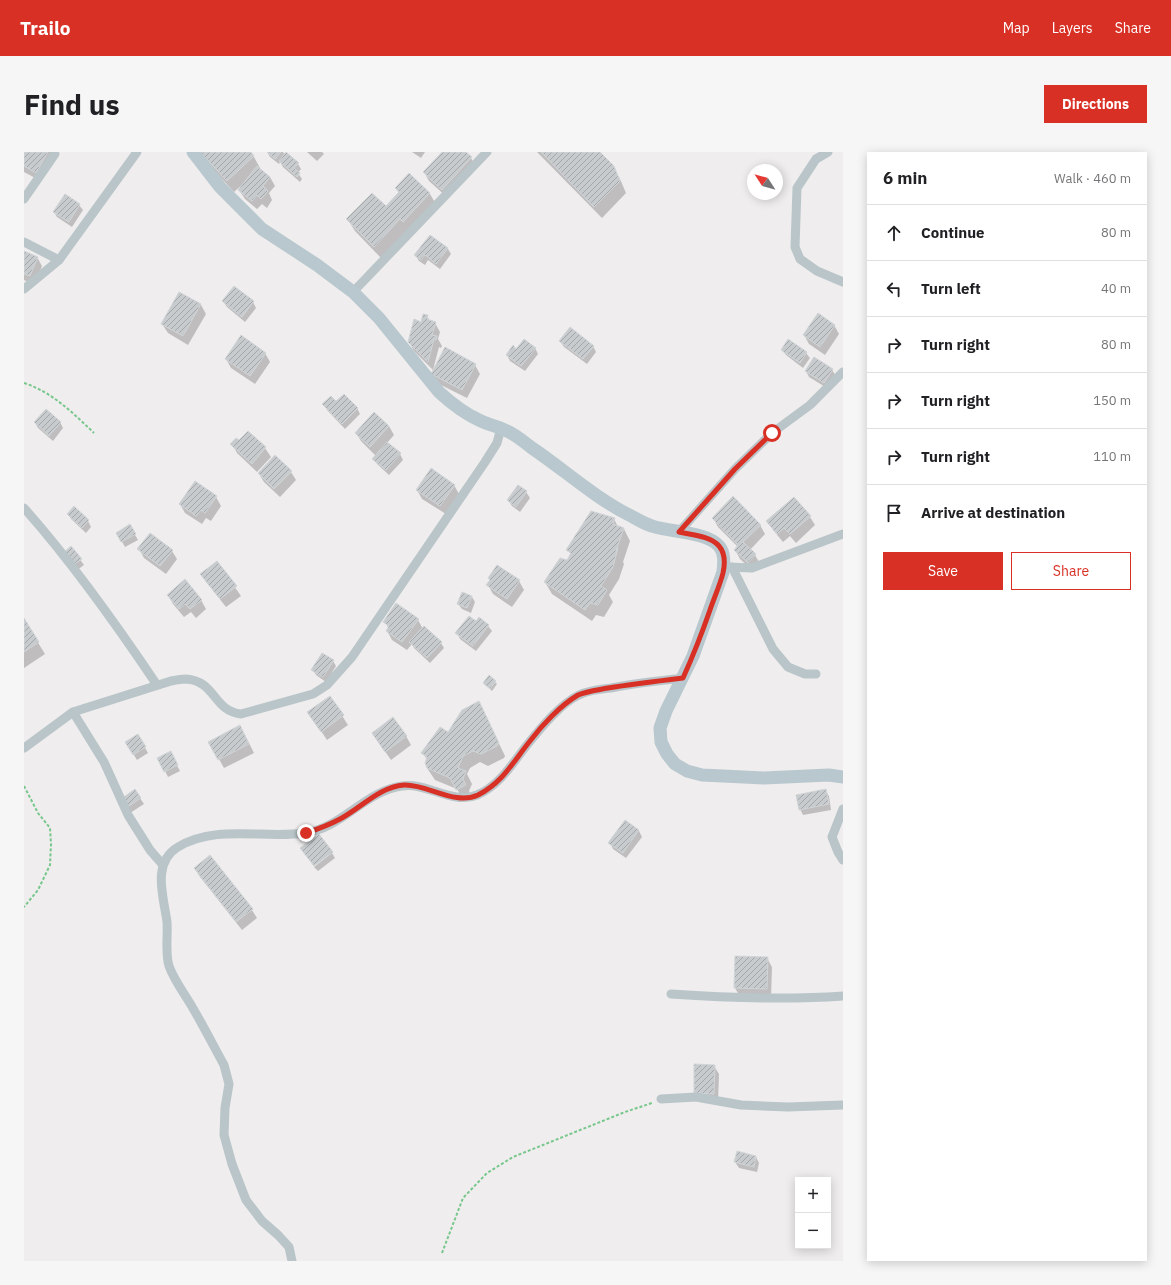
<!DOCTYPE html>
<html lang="en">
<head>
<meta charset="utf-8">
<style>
	body { margin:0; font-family:"IBM Plex Sans",sans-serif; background:#f6f6f6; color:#202124 }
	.controls { position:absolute; right:12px; bottom:12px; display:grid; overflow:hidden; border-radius:0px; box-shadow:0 2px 10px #0003 }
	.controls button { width:36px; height:36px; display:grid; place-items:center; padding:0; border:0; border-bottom:1px solid #e0e0e0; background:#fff; color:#202124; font:20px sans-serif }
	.compass { position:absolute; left:723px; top:12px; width:36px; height:36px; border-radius:50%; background:#fff; box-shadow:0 2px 10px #0003; rotate:306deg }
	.stop { position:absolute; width:12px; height:12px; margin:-9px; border:3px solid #d93025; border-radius:50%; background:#fff }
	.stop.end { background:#d93025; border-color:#fff; box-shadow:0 1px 4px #0008 }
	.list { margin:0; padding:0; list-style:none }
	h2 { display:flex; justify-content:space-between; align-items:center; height:52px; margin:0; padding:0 16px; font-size:17px }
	h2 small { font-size:13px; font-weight:400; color:#757577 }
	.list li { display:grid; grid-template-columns:26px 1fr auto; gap:12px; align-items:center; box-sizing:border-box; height:56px; padding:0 16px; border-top:1px solid #e0e0e0 }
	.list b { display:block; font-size:15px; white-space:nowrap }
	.list em { font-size:13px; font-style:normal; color:#757577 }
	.actions { display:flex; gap:8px; padding:12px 16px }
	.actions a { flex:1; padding:9px 0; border:1px solid #d93025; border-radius:0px; text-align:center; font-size:14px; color:#d93025 }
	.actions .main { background:#d93025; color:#fff }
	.icon { flex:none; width:22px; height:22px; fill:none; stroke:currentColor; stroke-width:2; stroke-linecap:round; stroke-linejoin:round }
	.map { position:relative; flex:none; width:819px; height:1109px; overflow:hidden; border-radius:0px }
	header { display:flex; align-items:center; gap:24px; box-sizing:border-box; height:56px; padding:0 20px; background:#d93025; color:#fff }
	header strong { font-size:19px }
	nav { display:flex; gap:22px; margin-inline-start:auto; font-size:14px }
	.intro { display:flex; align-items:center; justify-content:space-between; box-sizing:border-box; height:96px; padding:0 24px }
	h1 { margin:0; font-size:28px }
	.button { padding:10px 18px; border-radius:0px; background:#d93025; color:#fff; font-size:14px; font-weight:700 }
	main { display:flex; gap:24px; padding:0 24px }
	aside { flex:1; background:#fff; border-radius:0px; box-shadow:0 2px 10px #0003 }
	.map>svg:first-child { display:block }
	.shadow { fill:#0003 }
	.building { fill:url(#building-hatch); stroke:#d1d5d8 }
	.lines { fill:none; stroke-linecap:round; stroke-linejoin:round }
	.path { stroke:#77c78d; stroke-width:2; stroke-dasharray:3 2; stroke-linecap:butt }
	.street { stroke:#b9c5c9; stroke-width:9 }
	.secondary { stroke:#b9c8ce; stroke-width:13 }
	.route { stroke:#d93025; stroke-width:5 }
</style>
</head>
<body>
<header>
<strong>Trailo</strong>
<nav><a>Map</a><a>Layers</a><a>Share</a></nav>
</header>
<div class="intro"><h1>Find us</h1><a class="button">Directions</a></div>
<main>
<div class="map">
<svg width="819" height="1109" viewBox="0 0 819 1109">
	<defs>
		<pattern id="building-hatch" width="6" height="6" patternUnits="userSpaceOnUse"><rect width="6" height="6" fill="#c7cbce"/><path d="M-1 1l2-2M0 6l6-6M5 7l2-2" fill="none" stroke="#a3a7aa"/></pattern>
	</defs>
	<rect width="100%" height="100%" fill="#efeded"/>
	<g class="shadow">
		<path d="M0,0h27l3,6 -13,23 -17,-9z"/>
		<path d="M225,0l5,5 6,11v1l10,8 5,9 -6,7 3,7 -5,8 -5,-4 -5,5 -12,-10 -6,-9 3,-5 -8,7 -31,-34z"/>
		<path d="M243,0h16l2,3 13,9 3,5 -3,4 4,6 -2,3 -17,-15 -3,-5 -1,2 -9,-7z"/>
		<path d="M283,0h15l2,2 -7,7z"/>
		<path d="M388,0h13l-4,6z"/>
		<path d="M419,0h22l6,6 5,9 -28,31 -19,-17 -5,-9z"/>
		<path d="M513,0h61l15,15 7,12 6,14 -24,25z"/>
		<path d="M385,22l21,20 7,12 -56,52 -26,-27 -7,-11 38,-13 13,-13 -3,-6z"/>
		<path d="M55,53l4,5 -11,17 -15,-10 -3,-5z"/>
		<path d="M406,84l18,13 3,5 -11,15 -12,-9 -3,5 -6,-4 -4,-6z"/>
		<path d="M0,100l13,5 5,9 -7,19 -11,-5z"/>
		<path d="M156,141l21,12 5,9 -18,31 -20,-12 -6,-9z"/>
		<path d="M199,149l30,1 3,6 -11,14 -18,-15z"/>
		<path d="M403,164l3,5 5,2 5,9 -2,7 4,7 -1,2 -2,-1 -6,23 -19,-19 -5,-9z"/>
		<path d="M810,173l5,9 -14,21 -16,-11 -5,-9z"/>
		<path d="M536,189l33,5 3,6 -9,12 -23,-17z"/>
		<path d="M511,196l3,6 -13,17 -15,-10 -3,-6 9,-4z"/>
		<path d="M758,198l24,3 4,5 -7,10 -17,-13z"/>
		<path d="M241,201l5,9 -15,22 -24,-16 -5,-9z"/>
		<path d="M451,213l5,9 -13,24 -30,-15 -5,-9z"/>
		<path d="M808,218l4,6 -9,12 -18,-11 -3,-6z"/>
		<path d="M312,251l21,5 3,6 -15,15 -18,-19 -3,-6z"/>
		<path d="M350,261l15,13 5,9 -7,8 13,11 3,6 -14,15 -12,-11 -4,-5 3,-3 -15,-15 -5,-8z"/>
		<path d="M36,270l3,6 -10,13 -15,-13 -3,-5z"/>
		<path d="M224,280l17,16 6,9 -14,15 -20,-19 -5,-9 7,-2z"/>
		<path d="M267,320l5,8 -16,17 -16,-15 -5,-8z"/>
		<path d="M430,333l5,9 -13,20 -24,-15 -5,-9z"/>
		<path d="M502,340l4,6 -10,14 -8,-6 -4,-6z"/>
		<path d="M192,345l5,9 -10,15 -5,-3 -4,6 -17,-11 -5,-9z"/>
		<path d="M770,346l16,19 5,8 -19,18 -6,-7 -7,6 -10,-12 -5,-9z"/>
		<path d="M50,356l14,13 3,6 -5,6 -15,-14 -3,-5z"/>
		<path d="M689,366l47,7 5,9 -15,16 5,5 5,9 -7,7 -13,-12 -5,-9 3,-3 -20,-20z"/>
		<path d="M590,367l4,8 6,2 6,12 -7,21 1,2 -5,15 -10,16 4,7 -9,15 -8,-2 -4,6 -40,-27 -7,-12 22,-21 4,-6 -3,-5z"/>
		<path d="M106,374l8,14 -13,7 -8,-14z"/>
		<path d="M47,395l13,18 -7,5z"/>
		<path d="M115,397l33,2 5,8 -11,15 -22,-16z"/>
		<path d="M193,410l24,34 -15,11 -19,-24 -5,-9z"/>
		<path d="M466,429h29l5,9 -12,17 -19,-13 -5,-9z"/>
		<path d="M144,443l33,5 5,9 -10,9 -5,-6 -7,5 -11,-13z"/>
		<path d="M448,445l3,5 -4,11 -9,-4 -4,-5z"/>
		<path d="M0,468l21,34 -21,14z"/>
		<path d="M394,468l5,9 18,14 3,5 -14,15 -16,-15 -2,-4 -5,6 -15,-10 -5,-9 2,-2 -4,-7z"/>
		<path d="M464,474l4,5 -16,20 -16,-12 -3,-6z"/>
		<path d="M309,509l3,5 -10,16 -10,-7 -3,-5z"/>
		<path d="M465,525l8,7 -5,7 -8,-8z"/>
		<path d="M306,545l18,28 -21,15 -18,-27z"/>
		<path d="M455,550l26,54 -1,2 -16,8 -8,-4 -10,6 -3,6 5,10 -3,7 3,6 -8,4 -7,-12 -22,-9 -8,-12v-8l-4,-7 25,-20z"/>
		<path d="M349,582l33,2 5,9 -20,15z"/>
		<path d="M114,583l10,18 -11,7 -11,-18z"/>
		<path d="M221,583l9,18 -30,15 -5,-9z"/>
		<path d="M149,606l7,13 -12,6 -3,-6z"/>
		<path d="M801,638l4,6 2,14 -28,5 -3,-6z"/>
		<path d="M111,639l9,13 -14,9 -8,-14z"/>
		<path d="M601,669l14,10 3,6 -16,21 -13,-9 -3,-6z"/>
		<path d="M308,701l3,5 -17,13 -4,-4z"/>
		<path d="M171,717l57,41 5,8 -15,12 -42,-53z"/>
		<path d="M743,806l5,9 -1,31 -31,-1 -5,-9z"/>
		<path d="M690,914l5,8 -1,28 -23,-9z"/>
		<path d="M732,1005l3,6 -2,9 -18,-4 -4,-6z"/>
	</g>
	<g class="building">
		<path d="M0,0h24l-12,21 -12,-7z"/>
		<path d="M176,0h51l3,4 -27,25z"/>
		<path d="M243,0h14l-6,7z"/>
		<path d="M262,0l13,11 -5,5 6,5 -3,4 -18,-16z"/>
		<path d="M418,0h24l6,5 -30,33 -19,-18z"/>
		<path d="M517,0h59l14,14 6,15 -26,26z"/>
		<path d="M233,14l13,11 -7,9 5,5 -7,8 -4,-4 -5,6 -14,-11z"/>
		<path d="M385,21l21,20 -27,29 -3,-3 -26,28 -28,-28 26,-26 14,13 13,-14 -4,-4z"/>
		<path d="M41,42l15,10 -11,18 -16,-10z"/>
		<path d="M406,83l18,13 -12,16 -11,-9 -4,5 -7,-5z"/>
		<path d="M0,99l14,6 -8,19 -6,-2z"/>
		<path d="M210,134l20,15 -12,16 -20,-16z"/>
		<path d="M155,140l22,12 -18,32 -22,-12z"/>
		<path d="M794,161l17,12 -15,22 -17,-12z"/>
		<path d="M399,162l5,1 -1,4 9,3 -4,13 5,1 -1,4 -2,-1 -6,23 -20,-20 6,-23 7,3z"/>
		<path d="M546,175l24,19 -11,13 -24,-18z"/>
		<path d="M217,183l25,18 -16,23 -25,-17z"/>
		<path d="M500,187l12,9 -15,18 -15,-11 7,-10 3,4z"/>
		<path d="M764,187l19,13 -7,11 -19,-13z"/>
		<path d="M421,195l31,17 -14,26 -31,-16z"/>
		<path d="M790,205l19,12 -9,14 -19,-12z"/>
		<path d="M320,242l14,14 -16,16 -20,-20 9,-8 5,5z"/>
		<path d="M22,257l15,13 -12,14 -15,-14z"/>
		<path d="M350,260l15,14 -19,21 -15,-14z"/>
		<path d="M224,279l18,16 -14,17 -22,-20 6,-6 3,2z"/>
		<path d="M363,290l14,11 -15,17 -14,-11z"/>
		<path d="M251,303l17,16 -18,18 -16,-16z"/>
		<path d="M407,316l24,17 -15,21 -24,-16z"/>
		<path d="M171,329l22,15 -12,17 -4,-3 -5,6 -17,-12z"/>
		<path d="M494,333l9,6 -11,16 -9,-7z"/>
		<path d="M709,344l28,29 -18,17 13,12 -8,9 -14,-13 4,-5 -26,-27z"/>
		<path d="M770,345l17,19 -21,18 -6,-6 -7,6 -11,-13z"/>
		<path d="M50,354l15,14 -7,8 -15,-14z"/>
		<path d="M567,359l24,7 -2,6 11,4 -8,23 2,-3 -5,19 -12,19 6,4 -9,15 -8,-2 -5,7 -41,-28 16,-24 7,2 4,-7 -5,-3z"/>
		<path d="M106,372l6,10 -15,8 -5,-9z"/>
		<path d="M126,381l23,17 -13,16 -23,-17z"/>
		<path d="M47,394l11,13 -9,6 -10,-12z"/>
		<path d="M193,409l20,25 -17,13 -20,-25z"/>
		<path d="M473,413l23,15 -13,19 -21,-14 4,-5 -2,-2z"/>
		<path d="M161,427l17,21 -12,9 -5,-5 -6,5 -12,-14z"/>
		<path d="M438,440l10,4 -5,12 -10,-4z"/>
		<path d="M372,451l23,16 -17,23 -16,-11 3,-5 -6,-4z"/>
		<path d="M445,464l7,5 3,-4 10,8 -16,21 -18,-13z"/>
		<path d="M0,466l15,24 -15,10z"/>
		<path d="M400,474l18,16 -15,16 -18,-16z"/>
		<path d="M298,501l12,7 -11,17 -12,-7z"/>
		<path d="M465,523l7,6 -6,8 -7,-6z"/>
		<path d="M306,544l14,19 -23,17 -14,-20z"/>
		<path d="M455,549l20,42 -2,3 -16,8 -8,-3 -10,5 -5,12 8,3 -3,8 3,6 -10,5 -6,-12 -23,-10 -2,-5 2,-6 -6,-4 19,-26 8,5 14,-22z"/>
		<path d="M369,565l14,19 -22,16 -13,-19z"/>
		<path d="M216,573l9,19 -31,16 -10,-18z"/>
		<path d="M114,582l8,13 -13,8 -8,-13z"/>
		<path d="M147,599l7,14 -14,7 -7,-14z"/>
		<path d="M111,637l6,9 -15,10 -5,-9z"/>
		<path d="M802,637l3,15 -30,6 -3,-15z"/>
		<path d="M601,668l14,10 -16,23 -15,-10z"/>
		<path d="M295,682l14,18 -19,14 -14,-18z"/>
		<path d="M186,703l43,54 -17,13 -42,-54z"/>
		<path d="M711,804l33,1 -1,32 -33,-1z"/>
		<path d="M670,912l21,1 -1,29 -20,-1z"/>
		<path d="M713,999l19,5 -2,11 -20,-5z"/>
	</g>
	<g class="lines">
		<g class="path">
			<path d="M0,231c28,9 49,30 70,50"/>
			<path d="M0,634l14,27 12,15 1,16 -1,21 -12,25 -14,17"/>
			<path d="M418,1101l21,-55 24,-25 26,-16 112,-45 27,-9"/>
		</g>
		<g class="street">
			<path d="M804,0l-12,7 -19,29 -2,59 5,12 17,12 26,11"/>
			<path d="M0,47l31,-45"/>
			<path d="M0,90l35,18"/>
			<path d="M0,137l35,-29 78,-108"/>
			<path d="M329,140l134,-140"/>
			<path d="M0,356c49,55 92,116 133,177"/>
			<path d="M655,380l56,-63 37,-36 38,-28 33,-33"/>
			<path d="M705,415l23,1 91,-34"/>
			<path d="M708,415l41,82 15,18 17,7h11"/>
			<path d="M49,560l31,50 24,53 22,35 13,15"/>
			<path d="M0,596l49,-36 98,-31c5,-1 10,-2 15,-2 30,2 27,32 55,35l72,-20 14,-9 25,-28 133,-195 12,-19 4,-15"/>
			<path d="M819,657l-11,28 6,15 5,8"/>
			<path d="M647,842c58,4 115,6 172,2"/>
			<path d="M637,947l35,-2 45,8 47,2 55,-2"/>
			<path d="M268,1109l-3,-14 -11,-12 -16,-14 -16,-21 -14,-36 -8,-29 1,-27 4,-24 -5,-19c-11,-20 -21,-40 -33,-60 -7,-12 -17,-25 -22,-39 -4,-13 -1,-30 -2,-44 -3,-24 -16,-59 11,-75 38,-23 85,-8 127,-14 37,-5 60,-42 97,-47 25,-4 50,19 75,9 23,-10 35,-31 50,-50 13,-16 34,-42 52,-50 10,-5 22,-6 32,-7 24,-5 48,-7 72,-10"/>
		</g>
		<path class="secondary" d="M169,0l27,35 42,42 55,36 36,27 26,26 60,74c13,12 26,22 42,29 9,4 18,6 26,10 9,4 17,11 25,17 34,23 64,51 101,69 7,4 14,8 22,10 17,5 52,5 64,19 6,7 5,17 4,26l-30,84 -27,55 -6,17 1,14 6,12 8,10 12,7 15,4 62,3 65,-3 14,2"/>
	</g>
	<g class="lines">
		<path class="route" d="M282,681c12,-4 23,-8 34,-14 21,-11 39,-32 64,-34 24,-1 51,21 74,10 25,-13 35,-33 52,-54 12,-16 31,-36 48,-46 9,-4 20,-5 30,-7 25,-4 50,-7 75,-10 10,-22 19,-45 27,-68 4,-12 10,-25 13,-37 2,-9 2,-20 -4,-27 -9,-10 -27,-11 -40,-14l56,-63 37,-36"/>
	</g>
</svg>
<div class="controls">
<button>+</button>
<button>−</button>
</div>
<svg class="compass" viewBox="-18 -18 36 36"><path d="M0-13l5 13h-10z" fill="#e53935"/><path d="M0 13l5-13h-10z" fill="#757577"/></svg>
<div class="stop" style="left:748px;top:281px"></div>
<div class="stop end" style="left:282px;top:681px"></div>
</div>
<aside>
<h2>6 min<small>Walk · 460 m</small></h2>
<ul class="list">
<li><svg class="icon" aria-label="ahead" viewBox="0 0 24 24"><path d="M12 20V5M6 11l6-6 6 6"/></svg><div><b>Continue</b></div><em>80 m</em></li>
<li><svg class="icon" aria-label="left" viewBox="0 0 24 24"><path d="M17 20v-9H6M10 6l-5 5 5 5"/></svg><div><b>Turn left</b></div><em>40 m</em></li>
<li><svg class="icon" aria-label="right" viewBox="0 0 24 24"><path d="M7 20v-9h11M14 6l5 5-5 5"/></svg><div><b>Turn right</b></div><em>80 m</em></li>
<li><svg class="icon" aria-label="right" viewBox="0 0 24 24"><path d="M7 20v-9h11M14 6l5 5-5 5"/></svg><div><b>Turn right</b></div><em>150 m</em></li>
<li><svg class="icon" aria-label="right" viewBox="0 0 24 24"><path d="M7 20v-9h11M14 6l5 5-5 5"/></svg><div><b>Turn right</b></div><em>110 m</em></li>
<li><svg class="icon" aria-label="arrive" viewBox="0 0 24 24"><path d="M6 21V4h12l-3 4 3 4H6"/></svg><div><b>Arrive at destination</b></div></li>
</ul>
<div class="actions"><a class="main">Save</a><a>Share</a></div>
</aside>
</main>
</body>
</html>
